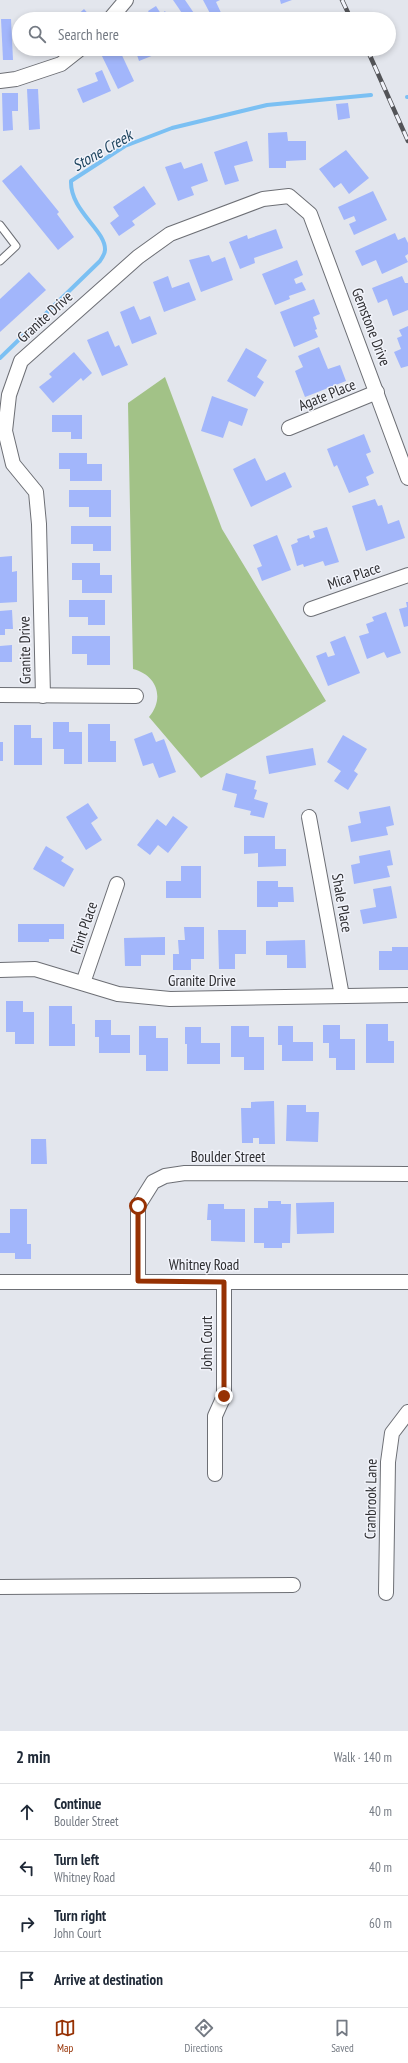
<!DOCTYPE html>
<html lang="en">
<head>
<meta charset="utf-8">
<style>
	body { margin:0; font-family:"PT Sans Narrow",sans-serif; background:#f2f2f3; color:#1f2937 }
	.stop { position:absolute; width:12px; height:12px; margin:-9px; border:3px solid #963103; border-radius:50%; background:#fff }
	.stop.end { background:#963103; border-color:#fff; box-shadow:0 1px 4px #0008 }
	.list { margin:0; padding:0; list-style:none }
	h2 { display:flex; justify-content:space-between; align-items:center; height:52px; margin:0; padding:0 16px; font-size:17px }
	h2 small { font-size:13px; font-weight:400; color:#747a83 }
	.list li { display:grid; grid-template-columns:26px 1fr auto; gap:12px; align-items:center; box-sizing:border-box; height:56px; padding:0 16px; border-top:1px solid #e0e1e3 }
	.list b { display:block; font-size:15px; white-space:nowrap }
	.list p { margin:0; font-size:13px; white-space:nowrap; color:#747a83 }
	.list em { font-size:13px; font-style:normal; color:#747a83 }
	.icon { flex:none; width:22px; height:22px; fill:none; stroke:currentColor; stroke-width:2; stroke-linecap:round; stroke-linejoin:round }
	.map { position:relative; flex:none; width:408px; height:1731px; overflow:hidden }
	.search { position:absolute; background:#fff; box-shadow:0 2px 6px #0003; left:12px; right:12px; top:12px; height:44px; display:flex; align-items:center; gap:10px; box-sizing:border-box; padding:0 14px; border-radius:22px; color:#747a83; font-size:15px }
	.sheet { height:276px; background:#fff }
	nav { display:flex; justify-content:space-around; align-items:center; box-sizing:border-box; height:56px; border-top:1px solid #e0e1e3; background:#fff; font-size:11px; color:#747a83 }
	nav a { display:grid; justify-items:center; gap:2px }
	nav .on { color:#963103 }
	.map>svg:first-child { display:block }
	.green { fill:#a2c287 }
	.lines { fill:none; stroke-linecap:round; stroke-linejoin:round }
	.stream { stroke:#7bc0f3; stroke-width:4 }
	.building { fill:#a2b6fb }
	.service-casing { stroke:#6d6f75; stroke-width:9 }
	.minor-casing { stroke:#6d6f75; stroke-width:16 }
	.service { stroke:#fff; stroke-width:7 }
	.minor { stroke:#fff; stroke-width:14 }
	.rail-casing { stroke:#535458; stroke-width:4.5 }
	.rail { stroke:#f1f3fa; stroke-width:3; stroke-dasharray:9; stroke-linecap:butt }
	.route { stroke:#963103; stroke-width:5 }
	.labels { text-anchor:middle; stroke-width:3; stroke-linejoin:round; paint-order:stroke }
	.street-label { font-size:15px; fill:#2d2d30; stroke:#f1f3fa }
	.water-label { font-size:16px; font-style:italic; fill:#204660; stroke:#f1f3fa }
</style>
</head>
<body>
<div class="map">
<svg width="408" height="1731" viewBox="0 0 408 1731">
	<rect width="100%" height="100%" fill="#e3e6ed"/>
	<path class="green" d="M165,377l57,152 104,172 -125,77 -52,-61c16,-19 8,-42 -16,-48l-5,-266z"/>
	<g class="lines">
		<g class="stream">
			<path d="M407,97h1"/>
			<path d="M0,358l100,-97c2,-3 5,-8 5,-11 1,-20 -35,-39 -34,-69l54,-35 47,-18 95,-23 104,-10"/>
		</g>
	</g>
	<g class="building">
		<path d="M173,0h12l13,19h-12z"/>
		<path d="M203,0h17l-4,2 7,15 -10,2z"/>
		<path d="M280,0h12l-11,4z"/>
		<path d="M156,6l5,8 4,-3 5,8h-17l-5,-8z"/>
		<path d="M84,9l7,8 -3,2h-15z"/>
		<path d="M42,16v3h-10v-2z"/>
		<path d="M1,19h10l2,41h-10z"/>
		<path d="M27,49h16l1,5 -16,1z"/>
		<path d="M105,49h14l15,32 -16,8 -18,-37z"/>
		<path d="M135,49h17l2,6 -15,6z"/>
		<path d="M102,70l9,21 -28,12 -6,-14 21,-8 -3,-8z"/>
		<path d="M27,89h11l2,40 -11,1z"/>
		<path d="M2,93h16v18h-6l1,19 -10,1z"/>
		<path d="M348,103l2,15 -12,2 -2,-16z"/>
		<path d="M287,132l1,9h18v19l-20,1v7h-17l-1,-35z"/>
		<path d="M247,141l6,20 -19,5 5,15 -14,4 -11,-33z"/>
		<path d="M346,150l23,28 -20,16 -8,-11 -7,5 -15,-19z"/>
		<path d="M181,162l3,7 18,-6 6,18 -17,6 3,8 -16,6 -13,-34z"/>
		<path d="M21,165l38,47 -2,2 17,23 -16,13 -56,-69z"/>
		<path d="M144,186l12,18 -24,17 3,4 -16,11 -9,-13 9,-7 -6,-9z"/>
		<path d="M373,191l14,29 -33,15 -5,-11 7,-3 -2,-5 -10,4 -6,-13z"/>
		<path d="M276,229l7,19 -29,10 1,5 -15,6 -11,-27 18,-7 1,4z"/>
		<path d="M395,233l3,7 7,-3 3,6v11l-3,2 3,6 -26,12 -6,-14 -14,6 -7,-15z"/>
		<path d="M209,255l3,7 13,-5 8,23 -32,12 -12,-32z"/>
		<path d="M297,260l6,15 -9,4 2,5 6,-2 4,8 -17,6 1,3 -15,6 -13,-31z"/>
		<path d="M29,272l17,18 -46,42v-33z"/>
		<path d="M168,276l4,12 17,-6 7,18 -32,12 -11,-30z"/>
		<path d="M402,276l3,7h3v27l-15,6 -6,-17 -9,4 -6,-15z"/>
		<path d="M314,299l6,15 -7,3 4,12 -2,1 3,7 -24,10 -14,-35z"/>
		<path d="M134,306l6,14 10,-4 7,18 -25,10 -12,-32z"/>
		<path d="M408,326v40l-7,2 -7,-16 7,-3 -4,-11 5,-2 -3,-6z"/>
		<path d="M108,331l7,16 4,-2 9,20 -26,11 -15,-36z"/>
		<path d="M319,347l9,22 12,-4 6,16 -41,16 -10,-26 8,-4 -5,-11z"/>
		<path d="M246,348l21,12 -10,17 7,5 -9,15 -28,-16z"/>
		<path d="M74,352l18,21 -9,8 -2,-3 -28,25 -14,-16 13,-10 -3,-3z"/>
		<path d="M212,396l36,13 -6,17 -13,-5 -6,17 -22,-7z"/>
		<path d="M52,415h30v24h-11v-7h-19z"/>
		<path d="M364,434l7,18 -5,2 8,19 -8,4 3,8 -20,8 -12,-28 -3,2 -7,-18z"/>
		<path d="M59,453h28v11h15v17h-32v-12h-11z"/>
		<path d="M255,458l11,23 19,-9 7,15 -41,20 -18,-38z"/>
		<path d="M69,490h42v27h-22v-10h-20z"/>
		<path d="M375,499l3,7 4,-1 6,19 11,-4 6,18 -39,13 -14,-45z"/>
		<path d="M71,526h40v25h-18v-7h-22z"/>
		<path d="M327,527l12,35 -14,4 -2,-5 -19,6 -1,-3 -6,2 -6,-21 7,-3 -1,-3 12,-4 1,4 5,-2 -2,-6z"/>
		<path d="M277,535l14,35 -29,11 -5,-13 5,-2 -9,-21z"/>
		<path d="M12,556v16l5,-1v31l-17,1v-46z"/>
		<path d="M72,563h28v12h12v18h-30v-13h-10z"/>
		<path d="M69,600h36v25h-17v-8h-19z"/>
		<path d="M406,602h2v24l-4,1 -5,-18 8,-2z"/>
		<path d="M12,610l1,19h-8v6h-5v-24z"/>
		<path d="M386,612l15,41 -14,5 -3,-6 -17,7 -8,-23 10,-3 -3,-9 8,-3 -2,-4z"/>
		<path d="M72,636h38v29h-23v-11h-15z"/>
		<path d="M345,636l15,37 -32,13 -12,-30 10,-4 2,5 7,-2 -5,-13z"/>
		<path d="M12,645v17h-12v-16z"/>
		<path d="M53,722h16v10h13v32h-18v-15h-11z"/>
		<path d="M88,724h22v17h6v21h-28z"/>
		<path d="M14,725h17v13h11v27h-28z"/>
		<path d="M152,732l4,10 8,-3 12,33 -17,6 -6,-15 -10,3 -9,-27z"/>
		<path d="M343,735l24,14 -13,22 4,3 -10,16 -14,-9 7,-10 -14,-9z"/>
		<rect x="0" y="742" width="3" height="19"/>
		<path d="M313,748l3,17 -47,9 -3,-18z"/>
		<path d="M226,773l30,8 -2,8 3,1 -3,9 14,4 -4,15 -14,-3 1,-4 -17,-4 3,-13 -15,-4z"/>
		<path d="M88,803l10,15 -7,5 11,17 -16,10 -20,-33z"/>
		<path d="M390,806l4,19 -8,2 2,8 -37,7 -3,-16 13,-3 -2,-11z"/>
		<path d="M173,816l15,11 -20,26 -10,-8 -8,10 -13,-10 20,-26 9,7z"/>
		<path d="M244,836h31v13h11v17l-28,1v-14l-14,1z"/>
		<path d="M46,846l18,11 -3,4 13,8 -10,18 -31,-18z"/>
		<path d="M390,850l3,15 -6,1 3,11 -36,7 -3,-19 9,-2 -1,-7z"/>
		<path d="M181,866h20v32h-35v-17h15z"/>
		<path d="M257,881h21v6h15l1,15h-16v5h-21z"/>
		<path d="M391,886l6,32 -34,6 -3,-14 16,-3 -3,-18z"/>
		<path d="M18,924h46v15h-15v3h-31z"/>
		<path d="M184,927h20v32h-13v11h-18v-16h6l-1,-14h7z"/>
		<path d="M218,930h28v24h-11v15h-16z"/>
		<path d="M165,937v18h-24v11h-16l-1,-28z"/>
		<path d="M305,940l1,28h-19v-13h-21v-14z"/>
		<path d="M392,947h16v23h-29v-19h13z"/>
		<path d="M6,1001h17v11h11v32h-19v-12h-9z"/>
		<path d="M49,1006h23v18h3v22h-26z"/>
		<path d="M95,1020h16v15h19v18h-31v-16h-4z"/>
		<path d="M366,1024h22v17h6v22h-28z"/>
		<path d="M323,1025h17v14h15v31h-19v-12h-7v-15h-6z"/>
		<path d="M139,1026h17v12h12v33h-22v-16h-7z"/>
		<path d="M231,1026h18v11h15v33h-20v-13h-13z"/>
		<path d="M278,1026h15v16h20v19h-31v-16h-4z"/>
		<path d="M185,1027h16v16h19v21h-33v-20h-2z"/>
		<path d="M274,1101l1,43h-16v-6h-6v5h-11l-1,-35h10v-6z"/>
		<path d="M287,1105h19v7h13l-1,30 -32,-1z"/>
		<path d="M31,1139h15l1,25h-16z"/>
		<path d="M268,1201h13v3h10l-1,39h-8v5h-18v-5h-10v-35h14z"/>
		<path d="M334,1202v31l-37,1 -1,-31z"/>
		<path d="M208,1204h16v5h21v33l-34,-1v-21h-4z"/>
		<path d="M10,1209h17v35h4v15h-16v-6h-15v-20h10z"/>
	</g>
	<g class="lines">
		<defs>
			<path id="service" d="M0,225l16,21 -16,15"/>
			<g id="minor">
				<path d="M110,19l16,-19"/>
				<path d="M0,81l16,-2 45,-15 19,-15"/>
				<path d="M289,428l88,-36"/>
				<path d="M311,609l97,-34"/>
				<path d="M0,695l136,1"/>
				<path d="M43,696l-4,-172 -3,-32 -23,-28 -8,-33 4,-36 12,-34 117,-104 32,-23 93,-35 26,-3 21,18 98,264"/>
				<path d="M309,817l33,179"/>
				<path d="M0,970l35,-1 83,25 52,5 238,-4"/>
				<path d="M83,983l34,-99"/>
				<path d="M138,1281v-75l15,-24 12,-6 20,-3 223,1"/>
				<path d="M0,1282h408"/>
				<path d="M215,1474v-58l9,-20v-114"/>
				<path d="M0,1587l293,-2"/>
				<path d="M386,1593l2,-131 4,-29 16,-21"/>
			</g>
		</defs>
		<use href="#service" class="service-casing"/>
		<use href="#minor" class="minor-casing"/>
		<use href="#service" class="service"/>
		<use href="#minor" class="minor"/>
		<defs>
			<g id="rail">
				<path d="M342,0l9,19"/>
				<path d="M367,49l41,92"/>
			</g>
		</defs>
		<use href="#rail" class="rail-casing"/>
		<use href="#rail" class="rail"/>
	</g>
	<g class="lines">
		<path class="route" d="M138,1206v75l86,1v114"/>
	</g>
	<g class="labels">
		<g class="street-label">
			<text transform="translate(45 317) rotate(-42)" y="5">Granite Drive</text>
			<text transform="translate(371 327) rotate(69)" y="5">Gemstone Drive</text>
			<text transform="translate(327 395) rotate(-22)" y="5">Agate Place</text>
			<text transform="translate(354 576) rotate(-19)" y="5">Mica Place</text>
			<text transform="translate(25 650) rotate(-91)" y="5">Granite Drive</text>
			<text transform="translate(342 903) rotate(80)" y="5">Shale Place</text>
			<text transform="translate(84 928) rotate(-71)" y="5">Flint Place</text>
			<text x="202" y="986">Granite Drive</text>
			<text x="228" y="1162">Boulder Street</text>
			<text x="204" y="1270">Whitney Road</text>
			<text transform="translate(207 1343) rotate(-90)" y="5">John Court</text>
			<text transform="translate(371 1499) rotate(-89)" y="5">Cranbrook Lane</text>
		</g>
		<g class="water-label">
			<text transform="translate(102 150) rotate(-30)" y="6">Stone Creek</text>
		</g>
	</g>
</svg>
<div class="stop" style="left:138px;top:1206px"></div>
<div class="stop end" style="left:224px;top:1396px"></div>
<div class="search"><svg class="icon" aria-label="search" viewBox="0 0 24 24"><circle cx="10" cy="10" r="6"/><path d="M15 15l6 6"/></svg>Search here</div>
</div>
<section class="sheet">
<h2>2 min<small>Walk · 140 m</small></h2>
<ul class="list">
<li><svg class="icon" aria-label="ahead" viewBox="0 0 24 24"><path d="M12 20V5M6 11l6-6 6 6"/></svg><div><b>Continue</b><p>Boulder Street</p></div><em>40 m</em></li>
<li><svg class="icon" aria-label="left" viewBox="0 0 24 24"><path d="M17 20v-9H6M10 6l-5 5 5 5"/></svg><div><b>Turn left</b><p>Whitney Road</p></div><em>40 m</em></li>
<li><svg class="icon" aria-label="right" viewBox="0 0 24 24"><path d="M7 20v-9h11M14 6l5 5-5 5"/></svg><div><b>Turn right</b><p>John Court</p></div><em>60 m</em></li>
<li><svg class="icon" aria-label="arrive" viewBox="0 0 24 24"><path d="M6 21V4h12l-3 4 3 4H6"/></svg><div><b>Arrive at destination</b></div></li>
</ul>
</section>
<nav>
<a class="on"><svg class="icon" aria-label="map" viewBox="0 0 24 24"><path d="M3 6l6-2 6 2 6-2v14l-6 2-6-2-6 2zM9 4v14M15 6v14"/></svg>Map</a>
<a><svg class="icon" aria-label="directions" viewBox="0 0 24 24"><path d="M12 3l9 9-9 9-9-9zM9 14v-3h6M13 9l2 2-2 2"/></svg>Directions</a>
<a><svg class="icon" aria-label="saved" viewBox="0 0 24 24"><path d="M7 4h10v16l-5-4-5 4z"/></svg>Saved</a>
</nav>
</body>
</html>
